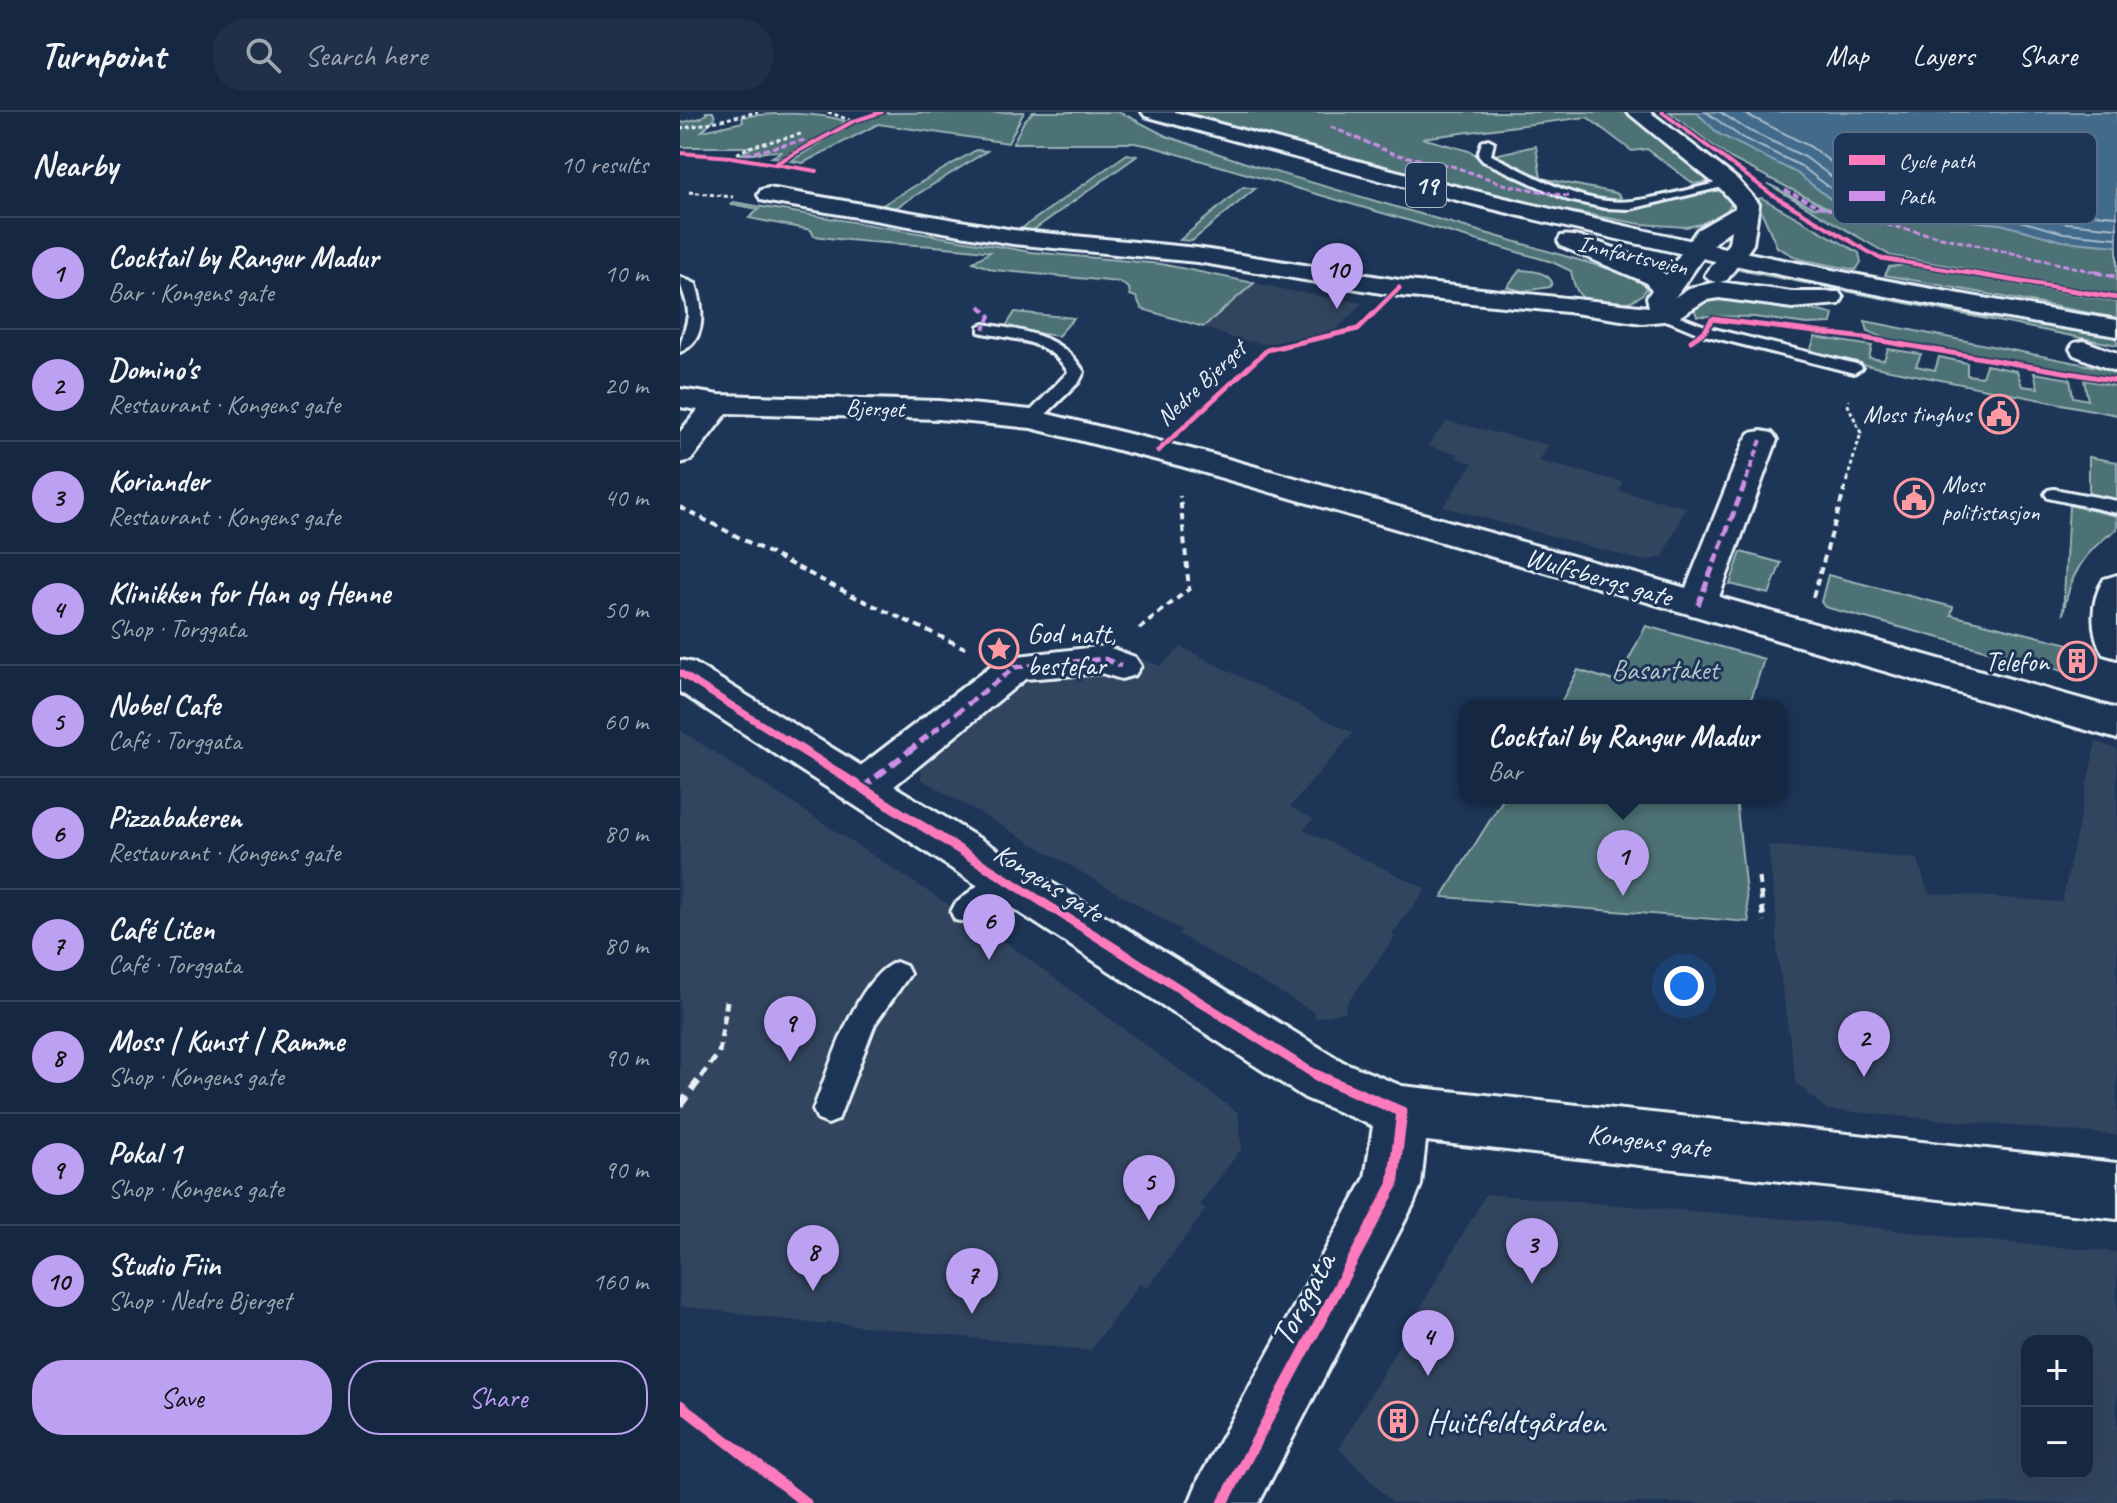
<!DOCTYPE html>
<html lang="en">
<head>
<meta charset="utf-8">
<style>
	body { margin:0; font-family:Caveat,sans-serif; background:#1f3048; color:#f1f3f6 }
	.controls { position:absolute; right:24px; bottom:24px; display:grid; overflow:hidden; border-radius:16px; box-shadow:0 8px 32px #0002 }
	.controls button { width:72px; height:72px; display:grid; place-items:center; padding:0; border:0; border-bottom:2px solid #35445a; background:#162841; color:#f1f3f6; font:40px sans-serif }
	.you { position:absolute; left:1004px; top:874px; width:28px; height:28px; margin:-20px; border:6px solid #fff; border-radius:50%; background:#1a73e8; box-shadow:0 0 0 12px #1a73e833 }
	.badge { display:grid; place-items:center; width:52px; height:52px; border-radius:50%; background:#bca0f2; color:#111; font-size:26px; font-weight:700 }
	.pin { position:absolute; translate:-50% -66px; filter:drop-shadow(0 2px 4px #0008) }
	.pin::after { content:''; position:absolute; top:42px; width:28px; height:24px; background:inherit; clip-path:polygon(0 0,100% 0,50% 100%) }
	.popup { position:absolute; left:779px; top:588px; width:328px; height:104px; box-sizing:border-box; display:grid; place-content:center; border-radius:16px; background:#162841; filter:drop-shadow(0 2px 6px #0005); font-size:26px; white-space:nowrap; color:#9ea6b1 }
	.popup b { font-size:30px; color:#f1f3f6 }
	.popup::after { content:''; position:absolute; left:50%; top:100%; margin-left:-16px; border:16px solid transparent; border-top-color:#162841 }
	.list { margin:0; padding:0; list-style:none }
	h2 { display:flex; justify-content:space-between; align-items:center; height:104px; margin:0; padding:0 32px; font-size:34px }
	h2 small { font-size:26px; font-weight:400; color:#9ea6b1 }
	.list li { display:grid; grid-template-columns:52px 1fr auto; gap:24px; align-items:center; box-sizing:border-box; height:112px; padding:0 32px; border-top:2px solid #35445a }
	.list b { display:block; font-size:30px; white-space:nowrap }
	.list p { margin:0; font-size:26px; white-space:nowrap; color:#9ea6b1 }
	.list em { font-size:26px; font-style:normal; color:#9ea6b1 }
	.actions { display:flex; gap:16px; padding:24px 32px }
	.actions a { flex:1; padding:18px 0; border:2px solid #bca0f2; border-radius:32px; text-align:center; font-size:28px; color:#bca0f2 }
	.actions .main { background:#bca0f2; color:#111 }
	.icon { flex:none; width:44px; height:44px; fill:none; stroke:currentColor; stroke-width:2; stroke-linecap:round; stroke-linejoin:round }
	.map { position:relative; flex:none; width:1437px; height:1391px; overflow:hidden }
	header { display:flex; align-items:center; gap:48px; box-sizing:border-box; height:112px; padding:0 40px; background:#162841; border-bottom:2px solid #35445a }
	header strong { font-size:38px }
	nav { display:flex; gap:44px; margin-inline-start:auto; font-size:28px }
	.search { width:560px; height:72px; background:#1f3048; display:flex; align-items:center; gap:20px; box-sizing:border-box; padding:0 28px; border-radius:32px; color:#9ea6b1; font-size:30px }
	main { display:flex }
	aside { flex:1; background:#162841 }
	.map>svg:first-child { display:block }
	.built { fill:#33455e; fill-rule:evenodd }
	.green { fill:#4d7274; stroke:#9ab2b6; stroke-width:2 }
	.water { fill:#436b8a; stroke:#85a1b6; stroke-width:2 }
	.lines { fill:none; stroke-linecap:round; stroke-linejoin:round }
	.shore { stroke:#a6bbcc; stroke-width:2 }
	.service-casing { stroke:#e8f1f8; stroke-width:6 }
	.minor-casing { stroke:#e8f1f8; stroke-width:6 }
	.tertiary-casing { stroke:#e8f1f8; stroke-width:6 }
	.trunk-casing { stroke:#e8f1f8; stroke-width:6 }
	.path-far3 { stroke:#e8f1f8; stroke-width:3; stroke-dasharray:4 3; stroke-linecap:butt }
	.path-far2 { stroke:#e8f1f8; stroke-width:4; stroke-dasharray:7 5; stroke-linecap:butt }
	.path-far1 { stroke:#e8f1f8; stroke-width:5; stroke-dasharray:9 6; stroke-linecap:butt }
	.path { stroke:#e8f1f8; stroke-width:7; stroke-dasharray:11 8; stroke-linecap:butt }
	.service { fill:#1d3557; fill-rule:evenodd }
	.minor { fill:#1d3557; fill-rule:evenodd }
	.tertiary { fill:#1d3557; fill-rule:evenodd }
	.trunk { fill:#1d3557; fill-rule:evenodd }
	.quiet-far3 { stroke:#ce8fe9; stroke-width:3; stroke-dasharray:6 3; stroke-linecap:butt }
	.quiet-far2 { stroke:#ce8fe9; stroke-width:4; stroke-dasharray:8 4; stroke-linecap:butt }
	.quiet-far1 { stroke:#ce8fe9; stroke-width:5; stroke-dasharray:10 5; stroke-linecap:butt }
	.quiet { stroke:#ce8fe9; stroke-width:6; stroke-dasharray:13 6; stroke-linecap:butt }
	.cycleway-far4-casing { stroke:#1d3557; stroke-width:7 }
	.cycleway-far3-casing { stroke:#1d3557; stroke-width:8 }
	.cycleway-far2-casing { stroke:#1d3557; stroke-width:11 }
	.cycleway-far1-casing { stroke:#1d3557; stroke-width:14 }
	.cycleway-casing { stroke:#1d3557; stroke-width:16 }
	.cycleway-far4 { stroke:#fd7abc; stroke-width:4 }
	.cycleway-far3 { stroke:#fd7abc; stroke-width:5 }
	.cycleway-far2 { stroke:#fd7abc; stroke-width:7 }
	.cycleway-far1 { stroke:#fd7abc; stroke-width:9 }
	.cycleway { stroke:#fd7abc; stroke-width:11 }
	.labels { text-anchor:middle; stroke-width:6; stroke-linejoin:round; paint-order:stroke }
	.far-street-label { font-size:24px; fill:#e8f1f8; stroke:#1d3557 }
	.far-poi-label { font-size:24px; fill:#e8f1f8; stroke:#1d3557; text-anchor:end }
	.shield { fill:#1d3557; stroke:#abb9c8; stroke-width:2 }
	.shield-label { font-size:26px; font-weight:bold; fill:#e8f1f8 }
	.street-label { font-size:28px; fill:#e8f1f8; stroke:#1d3557 }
	.poi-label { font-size:28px; fill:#e8f1f8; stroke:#1d3557; text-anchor:start }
	.park-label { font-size:28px; fill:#b2c5ca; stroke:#1d3557 }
	.near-street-label { font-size:34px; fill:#e8f1f8; stroke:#1d3557 }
	.near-poi-label { font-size:34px; fill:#e8f1f8; stroke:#1d3557; text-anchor:start }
	.key { fill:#1d3557; stroke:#5a6d87; stroke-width:2 }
	.key-label { font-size:22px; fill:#e8f1f8 }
</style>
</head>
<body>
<header>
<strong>Turnpoint</strong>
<div class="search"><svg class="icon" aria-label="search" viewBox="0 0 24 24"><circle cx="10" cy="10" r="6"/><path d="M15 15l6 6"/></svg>Search here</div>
<nav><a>Map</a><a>Layers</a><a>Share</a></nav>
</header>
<main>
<aside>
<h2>Nearby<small>10 results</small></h2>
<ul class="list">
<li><span class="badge">1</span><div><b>Cocktail by Rangur Madur</b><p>Bar · Kongens gate</p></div><em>10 m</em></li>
<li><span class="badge">2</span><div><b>Domino's</b><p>Restaurant · Kongens gate</p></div><em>20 m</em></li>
<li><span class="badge">3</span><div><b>Koriander</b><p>Restaurant · Kongens gate</p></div><em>40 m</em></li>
<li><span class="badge">4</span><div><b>Klinikken for Han og Henne</b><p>Shop · Torggata</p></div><em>50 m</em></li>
<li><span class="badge">5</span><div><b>Nobel Cafe</b><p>Café · Torggata</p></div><em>60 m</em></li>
<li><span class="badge">6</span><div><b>Pizzabakeren</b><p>Restaurant · Kongens gate</p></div><em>80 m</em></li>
<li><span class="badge">7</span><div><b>Café Liten</b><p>Café · Torggata</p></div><em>80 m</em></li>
<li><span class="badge">8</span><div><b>Moss | Kunst | Ramme</b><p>Shop · Kongens gate</p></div><em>90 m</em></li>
<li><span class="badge">9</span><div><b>Pokal 1</b><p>Shop · Kongens gate</p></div><em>90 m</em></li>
<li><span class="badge">10</span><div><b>Studio Fiin</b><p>Shop · Nedre Bjerget</p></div><em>160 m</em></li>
</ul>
<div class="actions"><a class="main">Save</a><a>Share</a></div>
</aside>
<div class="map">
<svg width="1437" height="1391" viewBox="0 0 1437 1391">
	<rect width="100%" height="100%" fill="#1d3557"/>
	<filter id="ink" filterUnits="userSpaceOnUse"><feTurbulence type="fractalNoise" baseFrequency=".0125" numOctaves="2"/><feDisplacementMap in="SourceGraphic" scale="16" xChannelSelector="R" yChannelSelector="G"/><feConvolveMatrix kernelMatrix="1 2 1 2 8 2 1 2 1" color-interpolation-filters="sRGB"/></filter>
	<g filter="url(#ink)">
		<g class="built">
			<path d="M574,171l37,8 71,12 -27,28 -69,13 -27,-4 -36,-13z"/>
			<path d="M767,309l102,24 -10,16 84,21 -4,9 67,16 -23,50 -19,4 -201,-54 30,-44 -17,-5 3,-4 -32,-8z"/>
			<path d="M501,535l172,86 -63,74 23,12 -9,11 122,59 -34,45 3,3 -50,69 1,6 -31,6 -1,-6 -136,-78 3,-4 -260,-151 2,-24 96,-76 71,-9 16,8 28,-23 26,11z"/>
			<path d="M0,618l275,179 3,-2 280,206 4,35 -42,56 6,5 -59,80 -7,-5 -50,67 -262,-29 -2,3 -146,-19z"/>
			<path d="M1416,630l21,7v386l-290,-25 -31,-27 -19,-131v-29l-9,-78 150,14 10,34 134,9z"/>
			<path d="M806,1082l351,29 129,16 151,13v251h-724l-54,-54zM1347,1229h60v132h-60z"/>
		</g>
		<g class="green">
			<path d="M25,0h8l2,6 -13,13 41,-9 -1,-5c31,-5 75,-5 103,4l-6,6 -56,31 -11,-1 9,-5c-13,-3 -24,4 -40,2l12,-7h-73v-24l21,-5 6,-5z"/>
			<path d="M344,0l-16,31 -130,-19 -75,39 -12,-2 64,-39 29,-9z"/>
			<path d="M353,0h87l46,24 89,30 382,111 11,8c-6,21 -45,23 -63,14 -9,-5 -12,-18 -14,-28l-19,-9 -402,-116 -16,-3h-121l11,-22z"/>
			<path d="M504,0h443l84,69 -17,3 -47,-35 -15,2 -45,-34 -165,21 47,13 57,31 45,19 38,9 44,-4 43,-13 23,-3 9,2 5,9 -8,12 -24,11 -15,3 -45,-3 -121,-22 -186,-46z"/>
			<path d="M989,0h27l23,22 78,39 44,34 160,17 62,17 54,5v49l-226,-39 -123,-72 45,23 15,1 -100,-51z"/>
			<path d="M856,34l5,32 75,15 5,4 -4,4c-28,-1 -103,-28 -124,-46z"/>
			<path d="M296,38l11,1 -95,59 -13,-3z"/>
			<path d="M447,42l10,2 -108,77 -11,-2z"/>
			<path d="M563,75l12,2 -63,52 -12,-1z"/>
			<path d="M1082,86l97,55 2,9 -5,8 -57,-11 -22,-12 -21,-48z"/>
			<path d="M53,90l298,50 130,12 93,19 -51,44 -61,-18 -6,-12 -6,-2 -1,-7 -10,-6 -125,-12 -21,-8 17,-10c-59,-9 -118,-7 -176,-16l-3,-6 -62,-12 10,-9 -28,-5z"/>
			<path d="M1225,153l212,37v16l-232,-43 4,-8z"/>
			<path d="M1062,156l232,47 143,20v10l-378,-75z"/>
			<path d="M840,158c11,1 26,1 32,12l-2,5 -28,4 -15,-4z"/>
			<path d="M1031,185h39l83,17 -2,9 -24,1 -53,-7 -57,-1 -3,-7 3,-7z"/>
			<path d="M335,200l59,6 -16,18 -49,-7 -3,-3z"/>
			<path d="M1185,209l252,50v7l-225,-36 -24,-11z"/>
			<path d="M1135,225l57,9 -3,12 15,2 4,-11 33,5 -5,12 19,4 4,-13 28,6v12l15,2 4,-12 31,6 5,15 16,2 -4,-15 36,6 3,18 15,3 -4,-20 33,6v29l-308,-61z"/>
			<path d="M1409,345l28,5v38l-28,-6z"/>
			<path d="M1389,393l48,11v13c-33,22 -48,47 -54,86z"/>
			<path d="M1061,440l40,11 -12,31 -39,-10z"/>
			<path d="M1148,463l125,32 -2,8 118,29 3,25 -9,2 -238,-64 -4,-5z"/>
			<path d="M966,514l118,33 -15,47h-190l19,-36 39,12z"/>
			<path d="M824,686h232l13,124 -307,-25z"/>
		</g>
		<path class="water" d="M1016,0h421v134l-54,-5 -62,-17 -160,-17 -44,-34 -78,-39z"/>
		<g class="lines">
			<g class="shore">
				<path d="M1026,0l35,25 60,29 44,33 157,17 62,17 53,5"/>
				<path d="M1040,0l26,17 59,28 45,33 146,15 71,18 50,5"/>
				<path d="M1062,0l69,35 42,32 145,14 34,6 37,13 48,4"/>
			</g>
			<defs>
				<g id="service">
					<path d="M808,27l6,3 -3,13c43,20 92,52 141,46 32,-4 65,-14 97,-21l6,4 -105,25 -25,-1 -37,-8 -85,-39 -5,-6 4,-13z"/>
					<path d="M0,165l16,7c7,23 12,57 -16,68 0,-14 7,-24 8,-38 0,-14 -8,-25 -8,-37z"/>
					<path d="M984,198l46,18 150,37 2,3 -8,5 -154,-39 -41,-17v-6z"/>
					<path d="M304,212c40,7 77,10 100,48l-5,10 -42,41 -6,1 -8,-5 45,-47c-20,-34 -55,-32 -89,-40v-6z"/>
					<path d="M1374,377l63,12v12l-69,-15 -3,-4 3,-4z"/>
					<path d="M323,757l9,3 4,7 -4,7c-15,13 -36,41 -57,34l-4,-8 4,-8 39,-32z"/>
					<path d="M216,850l10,4 4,8 -35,50 -37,96 -10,4 -10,-4 -5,-10c15,-38 43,-133 83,-148z"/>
				</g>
				<g id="minor">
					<path d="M947,0h23l87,67 22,25 -6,40 -26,36 -7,2 72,10h47l4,6 -4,6 -47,4 -73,-10 -13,2 -32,20 -32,3 -75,-11 -168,-16 -202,-34 -184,-18 -244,-42 -8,-2 -3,-5 3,-5 8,-2 244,42 184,18 202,32 250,27 -2,-10 5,-7 -7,-8 -84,-36 -3,-5 3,-5c19,-5 90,25 105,39l31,-45 38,-22v-3l-14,-16zM1051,118l-2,13 -24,32 4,5 8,2 -28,6 -14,9c18,-22 33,-53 56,-67z"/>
					<path d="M1404,229l33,12v19l-43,-17 -4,-6 4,-6z"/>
					<path d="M0,277l39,6 220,6 92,9 172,42 483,136 59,-148 5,-7 11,-2 11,2 5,7 -58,157 398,112v30l-936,-273 -150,-38 -92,-9 -212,-6 -36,47 -11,3v-31l18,-22 -18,-3z"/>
					<path d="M1437,463v83l-14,-4c-13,-22 -13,-53 1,-75z"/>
					<path d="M425,534l30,11 6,9 -6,9 -14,4 -20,-6 -76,6 -149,122 -15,4 -15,-4 -7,-12 7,-12 155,-119z"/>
				</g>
				<path id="tertiary" d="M0,548l14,3 649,399 59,24 715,77v56l-691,-78 -5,44 -8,20 -154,298h-70l10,-24 166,-301 8,-52 -68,-28 -625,-406z"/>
				<path id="trunk" d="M462,0h33c106,28 211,58 317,83 207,50 415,93 625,125v16c-213,-33 -424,-77 -633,-129 -114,-28 -226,-60 -339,-91z"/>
			</defs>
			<use href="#service" class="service-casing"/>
			<use href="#minor" class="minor-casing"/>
			<use href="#tertiary" class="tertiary-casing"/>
			<use href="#trunk" class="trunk-casing"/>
			<g class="path-far3">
				<path d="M148,0l24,9"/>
				<path d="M0,17l78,-17"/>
				<path d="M51,45l18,-10 52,-13"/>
				<path d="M9,80l44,5"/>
				<path d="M1167,368l14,-47 -13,-28 1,-5"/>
			</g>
			<g class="path-far2">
				<path d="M0,395l171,88 114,53"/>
				<path d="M1133,485l35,-119"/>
				<path d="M459,517l50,-40 -9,-93"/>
			</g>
			<g class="path-far1">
				<path d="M1079,765l5,45"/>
				<path d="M21,965l18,-24 8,-52"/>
			</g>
			<path class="path" d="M0,993l23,-30"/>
			<use href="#service" class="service"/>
			<use href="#minor" class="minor"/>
			<use href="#tertiary" class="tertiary"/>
			<use href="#trunk" class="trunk"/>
			<g class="quiet-far3">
				<path d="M651,15l63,27 58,12 55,19 65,12"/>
				<path d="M66,42l59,-14"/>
				<path d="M1105,78l31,15 37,12 251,57"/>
			</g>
			<g class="quiet-far2">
				<path d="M1415,160l22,5"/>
				<path d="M300,194l10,10 -6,13"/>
				<path d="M1066,368l15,-40"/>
			</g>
			<g class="quiet-far1">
				<path d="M1018,493l49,-127"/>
				<path d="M240,630l95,-75 90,-8 16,7"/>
			</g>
			<path class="quiet" d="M181,677l62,-49"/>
			<defs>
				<g id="cycleway-far4">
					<path d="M982,0l109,82 108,64 95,16"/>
					<path d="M0,41l51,4 86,14"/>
					<path d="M95,52l79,-43 28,-9"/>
				</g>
				<g id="cycleway-far3">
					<path d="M1283,160l154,26"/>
					<path d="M1011,229l14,-10 7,-12 152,19 253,43"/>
					<path d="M478,339l109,-101 91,-21 41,-41"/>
				</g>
				<path id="cycleway-far2" d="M0,561l109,69"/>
				<path id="cycleway-far1" d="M106,628l533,337"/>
				<g id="cycleway">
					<path d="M0,1293l126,98"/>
					<path d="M543,1391l170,-318 9,-73 -86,-37"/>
				</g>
			</defs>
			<use href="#cycleway-far4" class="cycleway-far4-casing"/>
			<use href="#cycleway-far3" class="cycleway-far3-casing"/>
			<use href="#cycleway-far2" class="cycleway-far2-casing"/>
			<use href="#cycleway-far1" class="cycleway-far1-casing"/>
			<use href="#cycleway" class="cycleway-casing"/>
			<use href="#cycleway-far4" class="cycleway-far4"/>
			<use href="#cycleway-far3" class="cycleway-far3"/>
			<use href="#cycleway-far2" class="cycleway-far2"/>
			<use href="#cycleway-far1" class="cycleway-far1"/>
			<use href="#cycleway" class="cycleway"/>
		</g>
	</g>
	<defs>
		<symbol id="civic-ring" viewBox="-11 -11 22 22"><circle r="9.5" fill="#1d3557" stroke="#ff9aa2" stroke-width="1.5"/><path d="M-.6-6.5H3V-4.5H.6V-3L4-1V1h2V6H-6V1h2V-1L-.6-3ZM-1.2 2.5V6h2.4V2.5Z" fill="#ff9aa2"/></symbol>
		<symbol id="sight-ring" viewBox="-11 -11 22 22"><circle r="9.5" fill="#1d3557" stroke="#ff9aa2" stroke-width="1.5"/><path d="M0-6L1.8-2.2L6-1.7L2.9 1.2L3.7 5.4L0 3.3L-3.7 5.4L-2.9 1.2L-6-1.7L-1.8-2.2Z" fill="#ff9aa2"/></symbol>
		<symbol id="building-ring" viewBox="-11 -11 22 22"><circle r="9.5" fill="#1d3557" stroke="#ff9aa2" stroke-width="1.5"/><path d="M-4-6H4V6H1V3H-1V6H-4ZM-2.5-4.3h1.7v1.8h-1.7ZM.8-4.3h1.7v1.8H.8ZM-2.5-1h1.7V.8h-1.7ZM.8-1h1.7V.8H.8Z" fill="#ff9aa2"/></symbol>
	</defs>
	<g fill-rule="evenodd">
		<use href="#civic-ring" x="1297" y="280" width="44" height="44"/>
		<use href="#civic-ring" x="1212" y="364" width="44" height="44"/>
		<use href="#sight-ring" x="297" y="515" width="44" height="44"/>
		<use href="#building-ring" x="1375" y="527" width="44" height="44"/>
		<use href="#building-ring" x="696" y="1287" width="44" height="44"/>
	</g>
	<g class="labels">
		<g class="far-street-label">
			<text transform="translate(953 143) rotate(13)" y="8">Innfartsveien</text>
			<text transform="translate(521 271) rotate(-43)" y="8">Nedre Bjerget</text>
			<text transform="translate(195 296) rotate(2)" y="8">Bjerget</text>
		</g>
		<g class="far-poi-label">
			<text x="1291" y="310">Moss tinghus</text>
			<text x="1262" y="380" text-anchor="start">Moss<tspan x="1262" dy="28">politistasjon</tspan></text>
		</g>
		<rect class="shield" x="726" y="51" width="40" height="44" rx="6"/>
		<g class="shield-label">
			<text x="746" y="82">19</text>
		</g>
		<g class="street-label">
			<text transform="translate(919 464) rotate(16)" y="10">Wulfsbergs gate</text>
			<text transform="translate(369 770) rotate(32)" y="10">Kongens gate</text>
			<text transform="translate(969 1028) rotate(7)" y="10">Kongens gate</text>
		</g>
		<g class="poi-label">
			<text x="347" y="531">God natt,<tspan x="347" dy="32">bestefar</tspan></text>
			<text x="1369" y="559" text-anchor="end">Telefon</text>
		</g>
		<g class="park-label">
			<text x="985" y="567">Basartaket</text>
		</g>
		<g class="near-street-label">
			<text transform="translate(622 1187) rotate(-62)" y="12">Torggata</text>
		</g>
		<g class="near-poi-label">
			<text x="746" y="1321">Huitfeldtgården</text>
		</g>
	</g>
	<rect x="1153" y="20" width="264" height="92" rx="12" class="key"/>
	<rect x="1169" y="43" width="36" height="10" fill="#fd7abc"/>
	<rect x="1169" y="79" width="36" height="10" fill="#ce8fe9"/>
	<g class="key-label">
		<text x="1219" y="56">Cycle path</text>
		<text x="1219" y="92">Path</text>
	</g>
</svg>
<div class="controls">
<button>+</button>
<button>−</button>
</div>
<div class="you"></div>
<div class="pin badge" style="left:943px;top:784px">1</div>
<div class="popup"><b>Cocktail by Rangur Madur</b>Bar</div>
<div class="pin badge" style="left:1184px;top:965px">2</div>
<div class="pin badge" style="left:852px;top:1172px">3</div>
<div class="pin badge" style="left:748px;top:1264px">4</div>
<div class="pin badge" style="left:469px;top:1109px">5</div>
<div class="pin badge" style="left:309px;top:848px">6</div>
<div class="pin badge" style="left:292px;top:1202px">7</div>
<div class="pin badge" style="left:133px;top:1179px">8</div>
<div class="pin badge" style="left:110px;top:950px">9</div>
<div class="pin badge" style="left:657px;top:197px">10</div>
</div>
</main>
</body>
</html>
